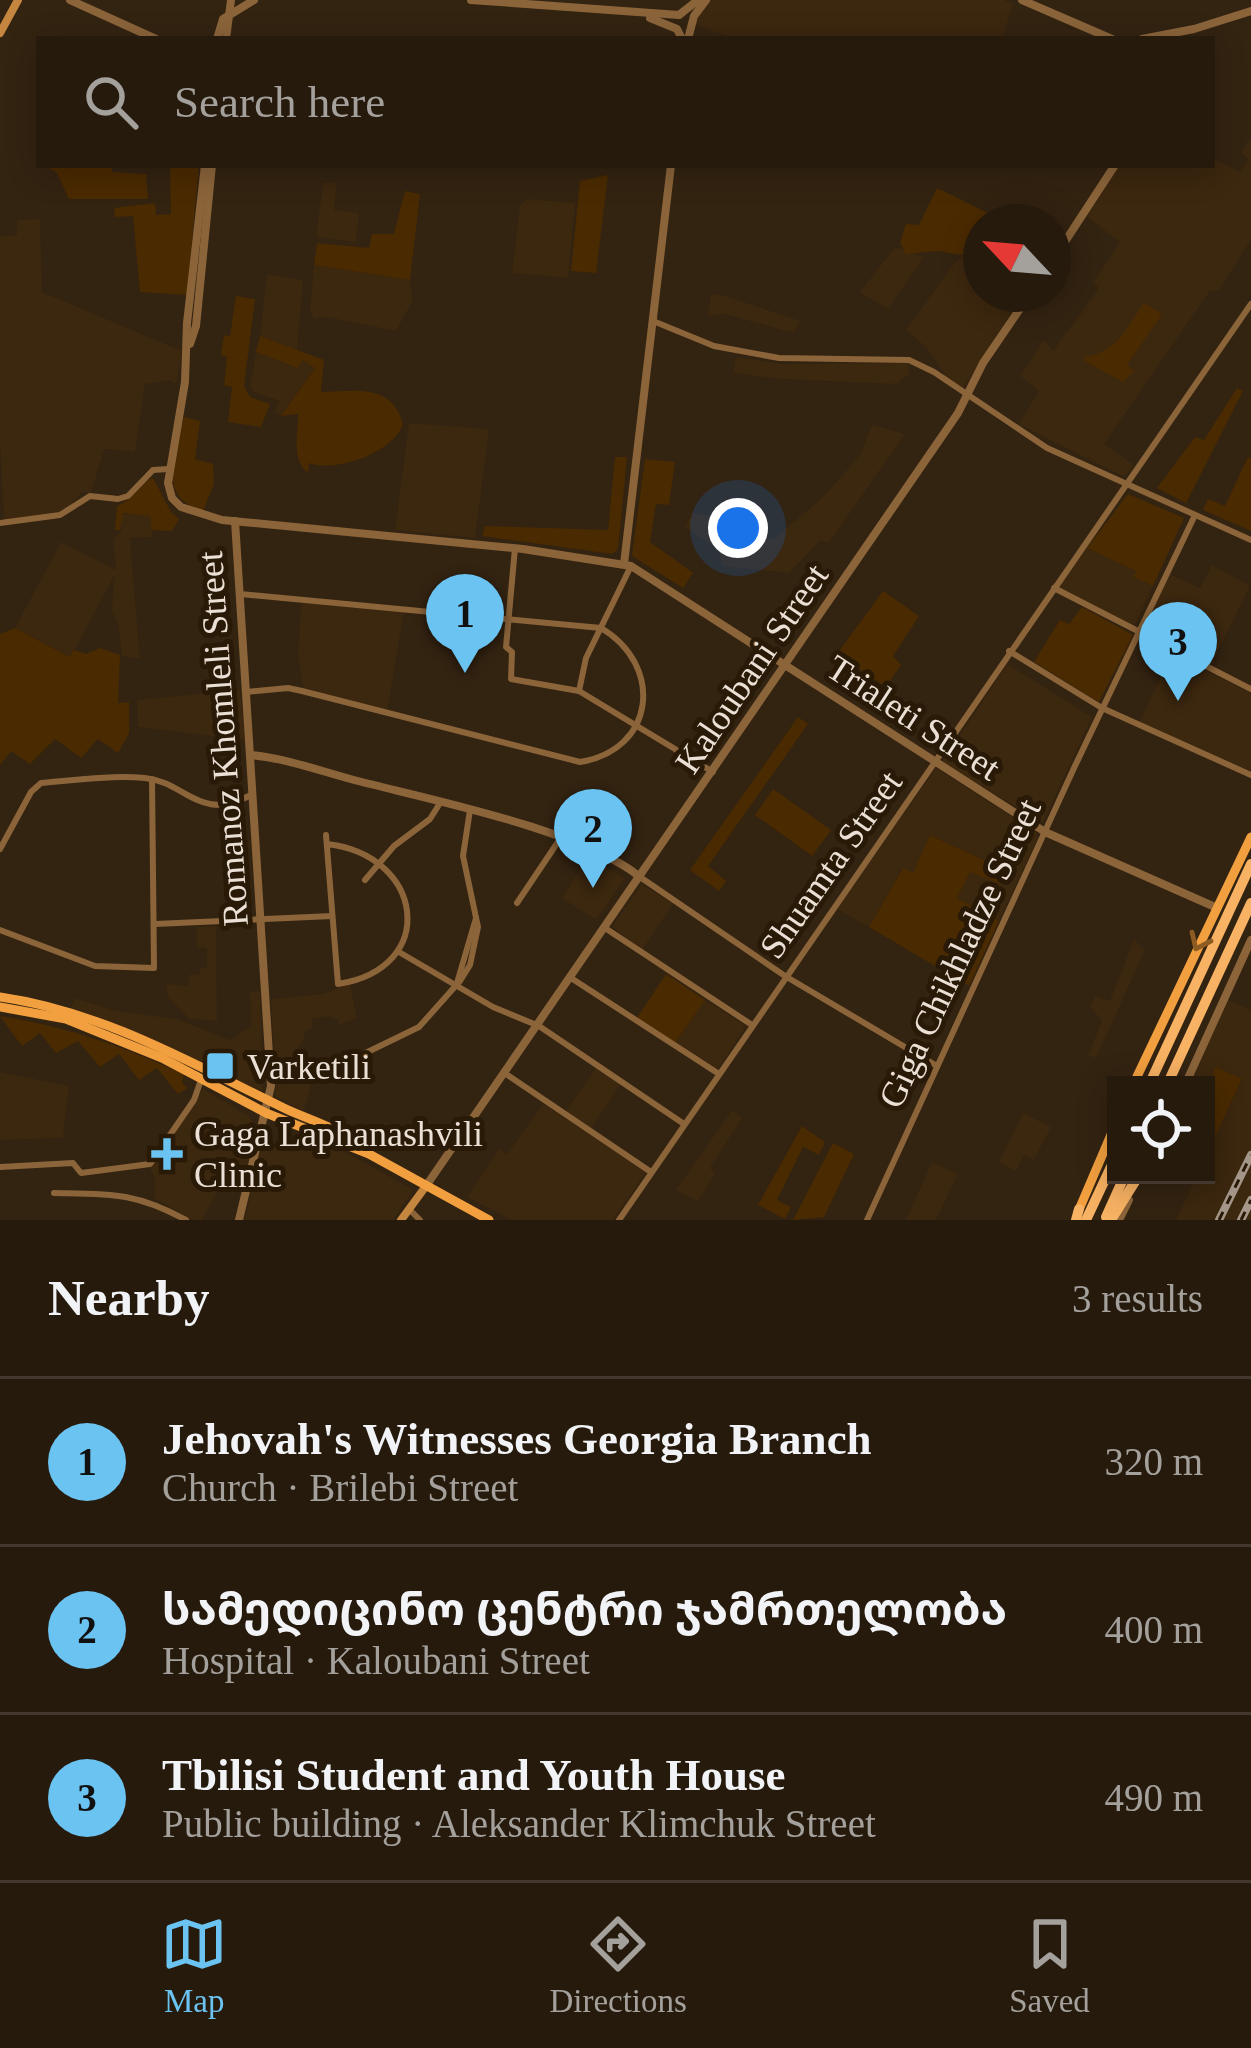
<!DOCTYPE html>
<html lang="en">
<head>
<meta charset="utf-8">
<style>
	body { margin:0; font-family:"Times New Roman","Noto Sans Georgian",serif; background:#32271b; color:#f1f3f6 }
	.controls { position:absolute; right:36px; bottom:36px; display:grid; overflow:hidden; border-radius:0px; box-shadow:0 6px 30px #0003 }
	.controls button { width:108px; height:108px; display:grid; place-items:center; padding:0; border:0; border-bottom:3px solid #42382e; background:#261a0d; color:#f1f3f6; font:60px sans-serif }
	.compass { position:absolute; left:963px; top:204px; width:108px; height:108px; border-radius:50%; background:#261a0d; box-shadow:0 6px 30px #0003; rotate:296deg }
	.you { position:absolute; left:738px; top:528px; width:42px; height:42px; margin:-30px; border:9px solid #fff; border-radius:50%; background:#1a73e8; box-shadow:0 0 0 18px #1a73e833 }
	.badge { display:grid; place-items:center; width:78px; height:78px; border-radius:50%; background:#6ac3f1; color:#111; font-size:39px; font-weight:700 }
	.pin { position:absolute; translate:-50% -99px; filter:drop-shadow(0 3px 6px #0008) }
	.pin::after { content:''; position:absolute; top:63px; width:42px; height:36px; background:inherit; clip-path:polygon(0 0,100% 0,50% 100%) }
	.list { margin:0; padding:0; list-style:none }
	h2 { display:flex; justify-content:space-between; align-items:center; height:156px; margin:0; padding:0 48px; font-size:51px }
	h2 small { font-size:39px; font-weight:400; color:#a4a19d }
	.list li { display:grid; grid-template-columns:78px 1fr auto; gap:36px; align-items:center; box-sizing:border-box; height:168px; padding:0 48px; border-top:3px solid #42382e }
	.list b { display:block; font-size:45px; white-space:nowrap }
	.list p { margin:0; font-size:39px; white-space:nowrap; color:#a4a19d }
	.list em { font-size:39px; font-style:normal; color:#a4a19d }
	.icon { flex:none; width:66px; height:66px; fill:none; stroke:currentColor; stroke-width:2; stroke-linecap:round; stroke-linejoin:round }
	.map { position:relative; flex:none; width:1251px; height:1220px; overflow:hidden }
	.search { position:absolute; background:#261a0d; box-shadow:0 6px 30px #0003; left:36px; right:36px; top:36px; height:132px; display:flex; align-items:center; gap:30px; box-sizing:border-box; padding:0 42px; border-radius:0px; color:#a4a19d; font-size:45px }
	.sheet { height:660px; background:#261a0d }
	nav { display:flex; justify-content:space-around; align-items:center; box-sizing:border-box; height:168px; border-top:3px solid #42382e; background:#261a0d; font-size:33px; color:#a4a19d }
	nav a { display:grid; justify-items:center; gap:6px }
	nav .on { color:#6ac3f1 }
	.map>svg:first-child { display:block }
	.built { fill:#3c270f }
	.green { fill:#4a2a00 }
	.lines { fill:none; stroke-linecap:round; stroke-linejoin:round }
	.minor { stroke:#8b643a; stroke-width:6 }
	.tertiary { stroke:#8b643a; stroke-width:8 }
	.secondary { stroke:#c5863f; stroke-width:8 }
	.primary { stroke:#f2a03f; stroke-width:9 }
	.trunk { stroke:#f8b263; stroke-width:10 }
	.rail-casing { stroke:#a5988a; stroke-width:8 }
	.rail { stroke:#291907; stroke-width:3; stroke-dasharray:9; stroke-linecap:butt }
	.oneway { stroke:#8e5c23 }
	.poi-dot { fill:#6ac3f1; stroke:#291907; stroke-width:4.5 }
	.labels { text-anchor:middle; stroke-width:10; stroke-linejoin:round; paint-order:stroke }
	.street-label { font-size:36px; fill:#ebe0d5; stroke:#291907 }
	.poi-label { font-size:36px; fill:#ebe0d5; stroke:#291907; text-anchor:start }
</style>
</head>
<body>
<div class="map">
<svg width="1251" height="1220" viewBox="0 0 1251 1220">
	<rect width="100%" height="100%" fill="#332311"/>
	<g class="built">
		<path d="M708,0h296l9,4 -11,35h-268l-40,-15z"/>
		<path d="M1251,138v102l-32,50 -10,2 -105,152 30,21 -7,9 -4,2 -104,-52 20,-33 -19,-15 24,-36 9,11 46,-63 -6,-6 27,-40 -33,-25 32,-52h93v-7l28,14 9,-12 -8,-8z"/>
		<path d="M323,182l14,1 -3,27 25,3 -3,29 -40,-5z"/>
		<path d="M527,199l48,4 -7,75 -56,-5 8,-68z"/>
		<path d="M40,219l2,73 140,59 -6,33 -7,-4 -24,4 -10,68 -31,-3 -13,44 -9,-1 -18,20 -60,8 -4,-77v-207l17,-1v-15z"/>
		<path d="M895,247l29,10 -36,52 -28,-17z"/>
		<path d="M971,250l10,1v28l-11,-6 11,9v12h16l18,13 -53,82 -15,-11 -20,-30 -21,-18 49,-68z"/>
		<path d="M314,265l96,15 3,20 -17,31 -70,-14 -12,2 -4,-8z"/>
		<path d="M267,274l36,6 -6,72 -37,-16z"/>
		<path d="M711,294l11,1 79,26 -8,12 -68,-19 -17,2z"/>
		<path d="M256,352l40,16 7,-8 12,8 -34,48 -7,-4 5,-11 -25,-9 -4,-6z"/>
		<path d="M736,357l46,7 127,-1v11l-12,10 -116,-5 -48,-6z"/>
		<path d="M409,423l80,6 -14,109 -80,-8z"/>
		<path d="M872,425l33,9 -77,110 -7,-4 -32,33 -67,-7 -3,-16 -34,-23 7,-14h5l47,11 -1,11 30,4 49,-41 38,-43z"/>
		<path d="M121,514h32l-1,23 -22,1 10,121 -18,-3 -4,-32 -6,-13 2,-35 -43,81 -56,-29 46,-86 55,28 -3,-31 8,-7z"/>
		<path d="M1087,548l50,23 -2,6 18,9 -19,41 -75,-40z"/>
		<path d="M1212,565l38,21 -39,79 -68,-34 27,-57 30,14z"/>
		<path d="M301,603l103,8 -17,101 -84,-25 -5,-31z"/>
		<path d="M1172,654l79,39v80l-112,-50z"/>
		<path d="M1007,664l85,53 -49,106 -101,-61z"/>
		<path d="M240,690l5,50 -107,-13 -1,-27z"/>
		<path d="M936,768l101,65 1,5 -39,83 -42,-23 13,-27h36l-75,-36 -18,39 -11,-5 -33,58 -32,-18z"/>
		<path d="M588,857l37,21 -29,42 -34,-22z"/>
		<path d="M642,884l31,20 -31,46 -30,-23z"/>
		<path d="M216,926l1,95 -27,-2 -22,-22 -2,-13 22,2 2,-12 9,1 1,-7h7v-20l-10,-1v-20z"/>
		<path d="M1134,939l11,11 -49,108 -8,-3 14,-34 -12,-15 5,-10 15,5z"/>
		<path d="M350,984l7,34 -18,7v-5l-10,-4 -17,3v9l-7,4 -2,10 -8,9 16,34 -7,26 -28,-14 -5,-98 52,-5z"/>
		<path d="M260,991l3,100 -192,-83 4,-10 41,13 61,8 53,21 21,-14 -1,-34z"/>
		<path d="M1226,999l25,11v210h-75l21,-45h9v-19l36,-76 -26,-13 -10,20 -16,-2z"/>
		<path d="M705,1000l41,26 -28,43 -43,-26z"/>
		<path d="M596,1068l25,16 -30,44 -25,-17z"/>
		<path d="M0,1072l69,14 -6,52 -63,2z"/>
		<path d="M203,1089l45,26 8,13 -8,42 -17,-3 -29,53h-9l-39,-22 1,-19 -5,-11z"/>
		<path d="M543,1104l104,67 -34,49h-101l-45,-23 32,-48 8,5z"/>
		<path d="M732,1110l10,8 -32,50 5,6 -17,27 -22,-11z"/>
		<path d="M1023,1113l28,14 -17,33 -10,-5 -8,16 -17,-9z"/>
		<path d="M274,1141l31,6 28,-2 79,44 -1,5 -18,26h-148l13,-65 5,-11z"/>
		<path d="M932,1162l26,12 -22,46h-30z"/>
	</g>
	<g class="green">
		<path d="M44,165h68v7l34,2 2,25h-79l-12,-26z"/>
		<path d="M170,165h29l-12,130 -47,-3 -7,-76 -18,1 -1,-9 41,-5 1,12 15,-1z"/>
		<path d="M608,175l-12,98 -25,-2 9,-90z"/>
		<path d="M937,188l61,30 1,4h-18v27l-19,6 -24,-4 -32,3 -6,-11 6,-19 13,1z"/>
		<path d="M405,191l15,3 -10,86 -96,-15 3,-22 52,5 3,-14h22z"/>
		<path d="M236,296l19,3 -11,87 6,11 20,7 -9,23 -33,-5 4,-35 -8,-2 3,-28 -6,-2 3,-20 6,1z"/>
		<path d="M1144,303l18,11 -35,51 7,6 -11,11 -38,-21v-4c33,-6 41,-28 59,-54z"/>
		<path d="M260,336l64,24 -3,32c35,-1 71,-9 82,32 -10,29 -67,49 -94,39l-1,10c-17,-14 -10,-39 -10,-59l-17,2 34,-48 -12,-8 -6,8 -41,-16z"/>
		<path d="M1237,388l6,3 -57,112 -29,-15 38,-51 9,3z"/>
		<path d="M184,417l16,4 -5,38 18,5 1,20 -11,27c-48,-15 -28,-57 -19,-94z"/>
		<path d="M615,457h12l-9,92 -6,5 -130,-18 3,-10 123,4z"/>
		<path d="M1248,457l3,2v72l-48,-21 5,-11 17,7z"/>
		<path d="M645,459l30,3 -6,43 -13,-1 -6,38 43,31 -10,15 -51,-32z"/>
		<path d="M153,478l18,34 8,7 -7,12 -21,-1v-14l-28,-3 -3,17h-5l2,-24c16,-5 21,-25 36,-28z"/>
		<path d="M1128,494l56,24 -31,68 -19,-9 2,-6 -49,-23z"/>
		<path d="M883,591l36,25 -26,40 8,9 -15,22 -49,-33z"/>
		<path d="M1082,607l51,28 -34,67 -65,-40 26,-42 9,4z"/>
		<path d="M15,628l55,29 4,-7 12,4 14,-6 20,7 -2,48 11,-1v31l-11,20 -20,-14 -17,19 -26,-19 -25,25 -19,-13 -11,14v-131z"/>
		<path d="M798,717l10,7 -100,142 18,15 -7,10 -29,-21z"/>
		<path d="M773,789l58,41 -19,26 -57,-41z"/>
		<path d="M930,835l77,36 -7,13 -30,-12 -13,26 42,23 -30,65 -100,-59 34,-59 10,5z"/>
		<path d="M666,974l39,26 -30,43 -38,-25z"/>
		<path d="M0,1016c69,11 121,30 184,58l-2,8 5,6 -9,6 -21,-26 -18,12 -20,-26 -19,13 -22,-26 -22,12 -16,-20 -18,13z"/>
		<path d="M1216,1067l26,12 -30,64 -6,-3v-53z"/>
		<path d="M802,1126l23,16 -6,13 -16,-8 -26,53 14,7 -6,12 -27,-14z"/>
		<path d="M833,1143l21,11 -30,63 -31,3z"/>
	</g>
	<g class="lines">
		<g class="minor">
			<path d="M653,321l61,25 65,12 130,2 25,12 113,76 204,92"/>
			<path d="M0,523l60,-8 30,-19 28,3 10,-3 25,-26 15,-1"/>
			<path d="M515,548l-9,99 6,5 -1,27 68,12 134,81"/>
			<path d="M1054,588l197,101"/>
			<path d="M240,594l361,34c63,37 55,122 -21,134l-278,-71 -14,-3 -42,4"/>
			<path d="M1009,651l93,57 149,67"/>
			<path d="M579,691l7,-33 45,-92"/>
			<path d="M326,835l12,149c102,-16 86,-129 -11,-140"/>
			<path d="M0,849l31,-57 10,-9c34,-3 71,-8 104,-5 41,4 54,45 106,17"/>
			<path d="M640,877l145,99 152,90"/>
			<path d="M365,880l29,-34 36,-27 10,-16"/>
			<path d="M517,903l61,-91 5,-15"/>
			<path d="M155,924l177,-8"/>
			<path d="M605,928l147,97"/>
			<path d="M0,930l95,36 59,2 -2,-189"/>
			<path d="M399,952l94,55 46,19 145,98"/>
			<path d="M571,978l148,96"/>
			<path d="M457,983l19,-65"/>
			<path d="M506,1074l145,98"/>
			<path d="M310,1080l109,-53 41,-46 10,-16 8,-38 -15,-71 7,-46"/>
			<path d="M0,1167l73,-4 8,10 69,-9 44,-64 7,-20"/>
			<path d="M54,1193c57,1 81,-1 132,27"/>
			<path d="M409,1209l11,11"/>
			<path d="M619,1220l632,-916"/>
			<path d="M867,1220l207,-452 121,-253"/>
		</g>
		<g class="tertiary">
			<path d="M70,0l86,39"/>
			<path d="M471,0l208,15 19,-15"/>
			<path d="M1022,0l90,39"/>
			<path d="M650,18l27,11 5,10"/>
			<path d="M217,39l6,-20 31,-19"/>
			<path d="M226,39l5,-39"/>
			<path d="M688,39l6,-23 12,-16"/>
			<path d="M1142,39l52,-10 57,-18"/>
			<path d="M205,165l-18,158 -2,59 -17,101 4,15 9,9 41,13 301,29 108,17 414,266 170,75"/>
			<path d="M1053,260l62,-95"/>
			<path d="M190,344l6,-18 16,-161"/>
			<path d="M235,521l36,565 -32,134"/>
			<path d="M624,564l47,-399"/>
			<path d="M250,755c36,3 73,17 108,26 74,19 226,50 282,96"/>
			<path d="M1185,1085l66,-145"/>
			<path d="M426,1186l532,-773 25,-50 47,-69"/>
			<path d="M1119,1220l10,-20"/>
		</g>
		<g class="secondary">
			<path d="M0,33l18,-33"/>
			<path d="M401,1220l25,-34"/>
		</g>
		<g class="primary">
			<path d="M0,997c104,15 193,67 286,112 28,13 60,21 82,44"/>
			<path d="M0,1007l66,12 96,39 104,55 103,41 120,66"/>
			<path d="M1133,1085l118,-248"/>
			<path d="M1078,1212l38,-89"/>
		</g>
		<g class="trunk">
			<path d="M1149,1085l102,-221"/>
			<path d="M1167,1085l84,-182"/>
			<path d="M1106,1217l19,-42"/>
			<path d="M1076,1220l3,-11"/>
			<path d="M1086,1220l30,-64"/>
			<path d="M1111,1220l28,-45"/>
		</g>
		<defs>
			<g id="rail">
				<path d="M1219,1220l32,-65"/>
				<path d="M1241,1220l10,-20"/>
			</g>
		</defs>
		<use href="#rail" class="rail-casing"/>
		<use href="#rail" class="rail"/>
	</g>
	<defs><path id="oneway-chevron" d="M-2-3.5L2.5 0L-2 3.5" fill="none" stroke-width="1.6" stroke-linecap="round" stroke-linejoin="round" transform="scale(3)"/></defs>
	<use class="oneway" href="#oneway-chevron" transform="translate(1199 942) rotate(115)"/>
	<g class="poi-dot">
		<rect x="205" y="1051" width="30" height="30" rx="6"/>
		<path d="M161 1136h12v12h12v12h-12v12h-12v-12h-12v-12h12z"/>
	</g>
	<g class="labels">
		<g class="street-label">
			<text transform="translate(751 668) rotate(-56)" y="13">Kaloubani Street</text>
			<text transform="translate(914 717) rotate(33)" y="13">Trialeti Street</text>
			<text transform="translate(222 739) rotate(-94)" y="13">Romanoz Khomleli Street</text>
			<text transform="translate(830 864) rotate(-55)" y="13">Shuamta Street</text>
			<text transform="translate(959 953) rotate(-65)" y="13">Giga Chikhladze Street</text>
		</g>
		<g class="poi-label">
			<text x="247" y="1079">Varketili</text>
			<text x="194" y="1146">Gaga Laphanashvili<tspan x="194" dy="41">Clinic</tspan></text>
		</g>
	</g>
</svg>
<div class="controls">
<button><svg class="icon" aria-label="locate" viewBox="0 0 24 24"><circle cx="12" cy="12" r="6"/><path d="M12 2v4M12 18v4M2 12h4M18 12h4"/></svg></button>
</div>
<svg class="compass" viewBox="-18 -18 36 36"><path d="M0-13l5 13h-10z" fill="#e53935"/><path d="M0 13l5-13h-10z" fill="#a4a19d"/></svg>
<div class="you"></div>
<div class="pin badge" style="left:465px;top:673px">1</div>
<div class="pin badge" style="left:593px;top:888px">2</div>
<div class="pin badge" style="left:1178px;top:701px">3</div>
<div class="search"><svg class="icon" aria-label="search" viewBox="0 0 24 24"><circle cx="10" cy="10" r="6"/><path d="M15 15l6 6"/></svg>Search here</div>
</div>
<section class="sheet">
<h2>Nearby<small>3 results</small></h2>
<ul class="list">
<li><span class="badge">1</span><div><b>Jehovah's Witnesses Georgia Branch</b><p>Church · Brilebi Street</p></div><em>320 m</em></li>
<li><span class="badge">2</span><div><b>სამედიცინო ცენტრი ჯამრთელობა</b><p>Hospital · Kaloubani Street</p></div><em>400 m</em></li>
<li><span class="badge">3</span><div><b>Tbilisi Student and Youth House</b><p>Public building · Aleksander Klimchuk Street</p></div><em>490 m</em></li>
</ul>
</section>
<nav>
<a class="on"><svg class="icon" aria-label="map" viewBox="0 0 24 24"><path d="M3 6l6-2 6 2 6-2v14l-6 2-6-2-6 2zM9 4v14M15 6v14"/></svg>Map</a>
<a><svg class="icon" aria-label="directions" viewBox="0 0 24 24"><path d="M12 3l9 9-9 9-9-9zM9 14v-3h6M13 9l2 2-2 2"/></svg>Directions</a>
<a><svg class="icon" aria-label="saved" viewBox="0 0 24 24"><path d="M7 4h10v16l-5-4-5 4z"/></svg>Saved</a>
</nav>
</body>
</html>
